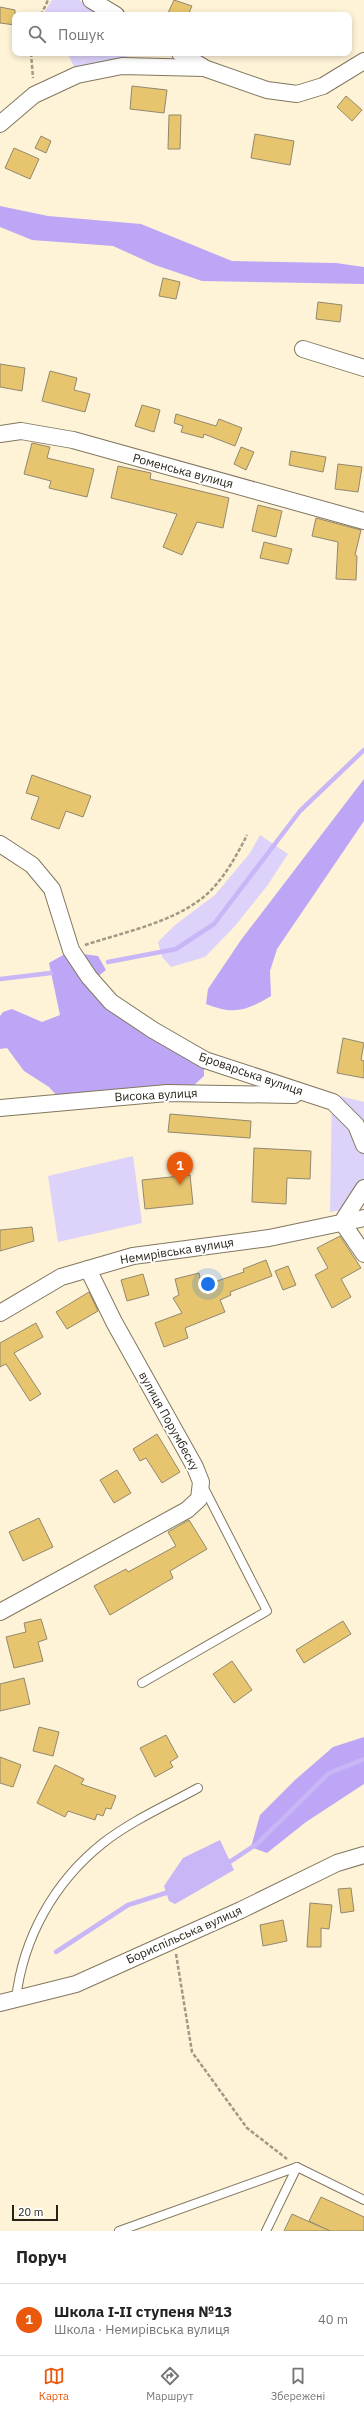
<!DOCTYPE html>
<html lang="uk">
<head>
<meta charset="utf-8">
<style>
	body { margin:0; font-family:"IBM Plex Sans",sans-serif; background:#f6f6f6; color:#222 }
	.scale { position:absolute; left:12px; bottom:10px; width:46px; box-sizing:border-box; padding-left:4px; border:2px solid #28241a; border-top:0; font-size:11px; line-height:14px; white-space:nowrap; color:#28241a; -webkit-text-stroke:3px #fff; paint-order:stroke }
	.you { position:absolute; left:208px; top:1284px; width:14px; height:14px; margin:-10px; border:3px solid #fff; border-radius:50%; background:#1a73e8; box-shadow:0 0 0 6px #1a73e833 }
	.badge { display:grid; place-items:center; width:26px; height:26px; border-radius:50%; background:#ea580c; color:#fff; font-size:13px; font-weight:700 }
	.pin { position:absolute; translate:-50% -33px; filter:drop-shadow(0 1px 2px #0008) }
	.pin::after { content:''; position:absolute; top:21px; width:14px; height:12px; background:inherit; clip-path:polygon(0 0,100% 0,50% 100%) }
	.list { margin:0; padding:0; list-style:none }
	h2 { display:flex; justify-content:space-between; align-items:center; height:52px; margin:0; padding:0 16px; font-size:17px }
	h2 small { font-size:13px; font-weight:400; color:#767676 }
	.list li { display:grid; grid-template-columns:26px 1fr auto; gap:12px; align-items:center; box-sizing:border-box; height:72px; padding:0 16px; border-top:1px solid #e0e0e0 }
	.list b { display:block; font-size:15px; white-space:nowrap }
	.list p { margin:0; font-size:13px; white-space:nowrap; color:#767676 }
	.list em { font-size:13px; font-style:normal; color:#767676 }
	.icon { flex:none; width:22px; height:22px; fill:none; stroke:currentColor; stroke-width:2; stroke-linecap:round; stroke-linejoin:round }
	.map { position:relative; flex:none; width:364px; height:2231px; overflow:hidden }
	.search { position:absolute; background:#fff; box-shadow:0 2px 6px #0003; left:12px; right:12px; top:12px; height:44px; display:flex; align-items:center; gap:10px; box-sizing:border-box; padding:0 14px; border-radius:8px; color:#767676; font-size:15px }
	.sheet { height:124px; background:#fff }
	nav { display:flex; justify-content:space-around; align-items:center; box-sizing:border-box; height:56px; border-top:1px solid #e0e0e0; background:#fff; font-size:11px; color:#767676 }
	nav a { display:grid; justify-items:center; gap:2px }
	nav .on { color:#ea580c }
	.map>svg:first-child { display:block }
	.green { fill:#ddd2fa }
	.forest { fill:#bda6f5 }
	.water { fill:#c8b6f6 }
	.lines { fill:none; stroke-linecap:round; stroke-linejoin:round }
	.stream { stroke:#c8b6f6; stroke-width:4.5 }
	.building { fill:#e7c56f; stroke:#92886f }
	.lane-casing { stroke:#81775f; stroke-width:10 }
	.street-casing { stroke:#81775f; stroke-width:18 }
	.path { stroke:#a19985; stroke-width:2.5; stroke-dasharray:4 2; stroke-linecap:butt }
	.lane { stroke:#fff; stroke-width:8 }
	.street { stroke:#fff; stroke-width:16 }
	.labels { text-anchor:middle; stroke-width:4; stroke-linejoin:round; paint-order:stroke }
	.street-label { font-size:12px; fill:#28241a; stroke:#fff }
</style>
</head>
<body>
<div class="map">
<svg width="364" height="2231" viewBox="0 0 364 2231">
	<rect width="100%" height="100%" fill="#fef3d7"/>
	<g class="green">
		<path d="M52,0h27l22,15h-54l-2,-4z"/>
		<path d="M67,53h76l-68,15z"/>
		<path d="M260,835l28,19 -21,32 -32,40 -30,31 -34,10 -9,-10 -4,-15 17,-17 40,-30 35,-42z"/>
		<path d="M332,1094l32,8v104l-34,6z"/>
		<path d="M133,1156l9,67 -84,19 -10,-66z"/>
	</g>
	<g class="forest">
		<path d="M0,206l48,10 93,8 91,37 104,2 28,4v17l-162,-3 -47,-16 -42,-19 -81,-6 -32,-13z"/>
		<path d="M364,779v42l-87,128 -7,22 1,25c-25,15 -37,19 -65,8l2,-15 33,-49z"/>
		<path d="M83,954l15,2 8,14 -19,15 117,82v9l-11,10 -134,12 -10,-11 -25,-16 -17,-23 -7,1v-33l3,-4 9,-3 30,13 18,-7 -11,-52 14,-8z"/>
		<path d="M364,1737v47l-58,38 -39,31 -16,-6 9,-32 35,-35 38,-33z"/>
	</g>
	<path class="water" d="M220,1840l14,30 -59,34 -6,-3 -5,-15 19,-28z"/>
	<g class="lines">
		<g class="stream">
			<path d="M108,962l68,-13 38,-25 86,-113 64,-61"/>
			<path d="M0,979l51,-6"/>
			<path d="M225,1865l32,-21 72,-71 35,-14"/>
			<path d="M56,1952l72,-47 44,-14"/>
		</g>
	</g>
	<g class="building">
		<path d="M174,0l18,6 -4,9h-21z"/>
		<path d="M0,7l15,3v15l-15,-2z"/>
		<path d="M132,86l35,4 -3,23 -34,-4z"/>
		<path d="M346,96l16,14 -10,11 -15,-14z"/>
		<path d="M169,115h12l-1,34h-12z"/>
		<path d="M255,134l39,7 -4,24 -39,-7z"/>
		<path d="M41,136l10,5 -5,12 -11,-5z"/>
		<path d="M14,148l25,11 -9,20 -25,-11z"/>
		<path d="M163,278l17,4 -4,17 -17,-3z"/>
		<path d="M318,302l24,3 -2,17 -24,-3z"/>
		<path d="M0,364l25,4 -3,23 -22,-4z"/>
		<path d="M50,371l27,7 -3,12 16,4 -5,18 -43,-11z"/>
		<path d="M142,405l18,5 -6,22 -19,-6z"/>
		<path d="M176,414l40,12 3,-7 23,9 -7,18 -31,-12 -1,4 -22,-6 2,-6 -9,-3z"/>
		<path d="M32,443l18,4 -3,11 47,11 -7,28 -38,-9 2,-7 -27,-7z"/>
		<path d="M241,447l13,5 -8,18 -12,-6z"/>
		<path d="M291,451l35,6 -3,15 -34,-7z"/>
		<path d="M338,464l24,3 -4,25 -23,-3z"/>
		<path d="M118,466l33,7 -1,6 79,19 -6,30 -26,-6 -15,33 -19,-8 14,-33 -66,-16z"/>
		<path d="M258,505l24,6 -6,26 -24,-6z"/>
		<path d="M316,518l45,12 -6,25 2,1 -1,24 -20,-1 2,-37 -26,-6z"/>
		<path d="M264,542l28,7 -4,15 -28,-6z"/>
		<path d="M32,775l59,21 -8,21 -17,-6 -7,18 -28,-10 8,-22 -13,-4z"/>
		<path d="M343,1038l21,5 -3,17 3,1v17l-27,-5z"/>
		<path d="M170,1114l81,7 -1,17 -82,-6z"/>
		<path d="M254,1148l57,3 -1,28 -23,-1 -1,26 -34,-2z"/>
		<path d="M190,1175l3,29 -48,5 -3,-29z"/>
		<path d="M32,1227l2,14 -34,10v-21z"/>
		<path d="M340,1236l21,32 -20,11 10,18 -19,11 -17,-33 13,-7 -11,-20z"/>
		<path d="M266,1260l6,16 -42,16 1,3 -11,5 5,12 -40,16 3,10 -24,9 -9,-24 27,-10 -9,-15 6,-3 -4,-16 24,-6 3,13 42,-14 -1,-3z"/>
		<path d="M288,1266l8,19 -13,5 -8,-19z"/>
		<path d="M143,1274l6,21 -22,6 -6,-21z"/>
		<path d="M89,1292l9,19 -31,18 -11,-17z"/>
		<path d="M36,1323l7,14 -29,16 27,41 -11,7 -24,-37 -6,3v-24z"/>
		<path d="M157,1434l23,38 -18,11 -16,-25 -6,3 -7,-12z"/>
		<path d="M117,1470l14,23 -17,10 -14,-23z"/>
		<path d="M39,1518l14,29 -30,14 -14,-29z"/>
		<path d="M189,1520l18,29 -37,22 3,7 -63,37 -16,-29 32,-17 2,3 48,-26 -8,-14z"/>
		<path d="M41,1619l6,20 -9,3 5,19 -29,7 -8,-31 20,-5 -2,-9z"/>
		<path d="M343,1621l8,13 -47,29 -8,-13z"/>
		<path d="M232,1661l20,29 -18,13 -21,-29z"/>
		<path d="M24,1678l6,26 -30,7v-27z"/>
		<path d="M39,1727l20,5 -6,24 -20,-5z"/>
		<path d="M166,1735l12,22 -8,5 3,5 -18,10 -15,-29z"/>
		<path d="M0,1757l21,8 -8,22 -13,-4z"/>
		<path d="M55,1765l29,14 -3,5 35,12 -5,13 -5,-1 -3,8 -6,-2 -2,6 -27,-9 -3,6 -28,-14z"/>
		<path d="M351,1888l3,23 -13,2 -3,-24z"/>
		<path d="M310,1903l22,2 -3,24 -8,-1v19h-14z"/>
		<path d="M283,1920l4,21 -24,5 -3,-21z"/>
		<path d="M321,2197l43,20v14h-34l-21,-10z"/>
		<path d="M292,2214l38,17h-46z"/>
	</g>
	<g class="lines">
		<defs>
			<g id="lane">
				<path d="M142,1683l125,-72 -64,-125"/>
				<path d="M16,1999c7,-61 38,-117 87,-156 28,-22 64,-38 95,-55"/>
				<path d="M119,2231l178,-64 67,33"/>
				<path d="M266,2231l31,-64"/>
			</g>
			<g id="street">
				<path d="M91,0l25,15"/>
				<path d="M180,53l23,14"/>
				<path d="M0,124l34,-29 43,-20 45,-9 82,2 63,22 30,4 26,-8 41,-25"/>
				<path d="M303,349l61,19"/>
				<path d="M0,434l21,-3 52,9 291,81"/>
				<path d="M0,844l32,21 20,24 19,61 18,27 22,25 42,28 52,30 128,42 23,23 8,20"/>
				<path d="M0,1108l167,-15 127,2"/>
				<path d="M364,1188l-22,34 22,32"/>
				<path d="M0,1313l61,-36 72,-21 136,-18 95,-20"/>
				<path d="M0,1612l187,-102 12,-11 2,-17 -6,-15 -81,-145 -26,-53"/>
				<path d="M0,2003l76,-19 165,-74 96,-47 27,-8"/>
			</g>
		</defs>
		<use href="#lane" class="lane-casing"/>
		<use href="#street" class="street-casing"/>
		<g class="path">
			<path d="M41,15l7,-15"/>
			<path d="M31,53l2,25"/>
			<path d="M85,945c36,-12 85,-22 116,-46 20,-15 35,-42 46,-64"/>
			<path d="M176,1954l16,98 55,76 40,31"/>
		</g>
		<use href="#lane" class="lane"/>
		<use href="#street" class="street"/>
	</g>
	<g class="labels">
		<g class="street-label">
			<text transform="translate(183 471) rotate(15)" y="4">Роменська вулиця</text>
			<text transform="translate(251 1074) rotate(19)" y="4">Броварська вулиця</text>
			<text transform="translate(156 1095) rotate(-3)" y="4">Висока вулиця</text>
			<text transform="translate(177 1251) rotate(-9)" y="4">Немирівська вулиця</text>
			<text transform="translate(169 1421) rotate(61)" y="4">вулиця Порумбеску</text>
			<text transform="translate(184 1935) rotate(-24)" y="4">Бориспільська вулиця</text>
		</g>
	</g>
</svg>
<div class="scale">20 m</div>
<div class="you"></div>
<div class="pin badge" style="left:180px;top:1185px">1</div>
<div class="search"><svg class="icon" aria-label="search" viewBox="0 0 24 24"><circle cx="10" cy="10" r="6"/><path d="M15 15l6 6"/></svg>Пошук</div>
</div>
<section class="sheet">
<h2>Поруч<small></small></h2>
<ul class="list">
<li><span class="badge">1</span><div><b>Школа I-II ступеня №13</b><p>Школа · Немирівська вулиця</p></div><em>40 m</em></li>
</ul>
</section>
<nav>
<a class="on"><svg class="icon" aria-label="map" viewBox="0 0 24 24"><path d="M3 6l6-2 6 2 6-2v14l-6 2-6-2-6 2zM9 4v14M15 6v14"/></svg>Карта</a>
<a><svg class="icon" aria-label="directions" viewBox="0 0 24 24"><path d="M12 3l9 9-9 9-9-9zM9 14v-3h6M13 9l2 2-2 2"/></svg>Маршрут</a>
<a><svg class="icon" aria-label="saved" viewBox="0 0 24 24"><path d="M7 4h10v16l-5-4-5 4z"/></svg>Збережені</a>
</nav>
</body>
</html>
